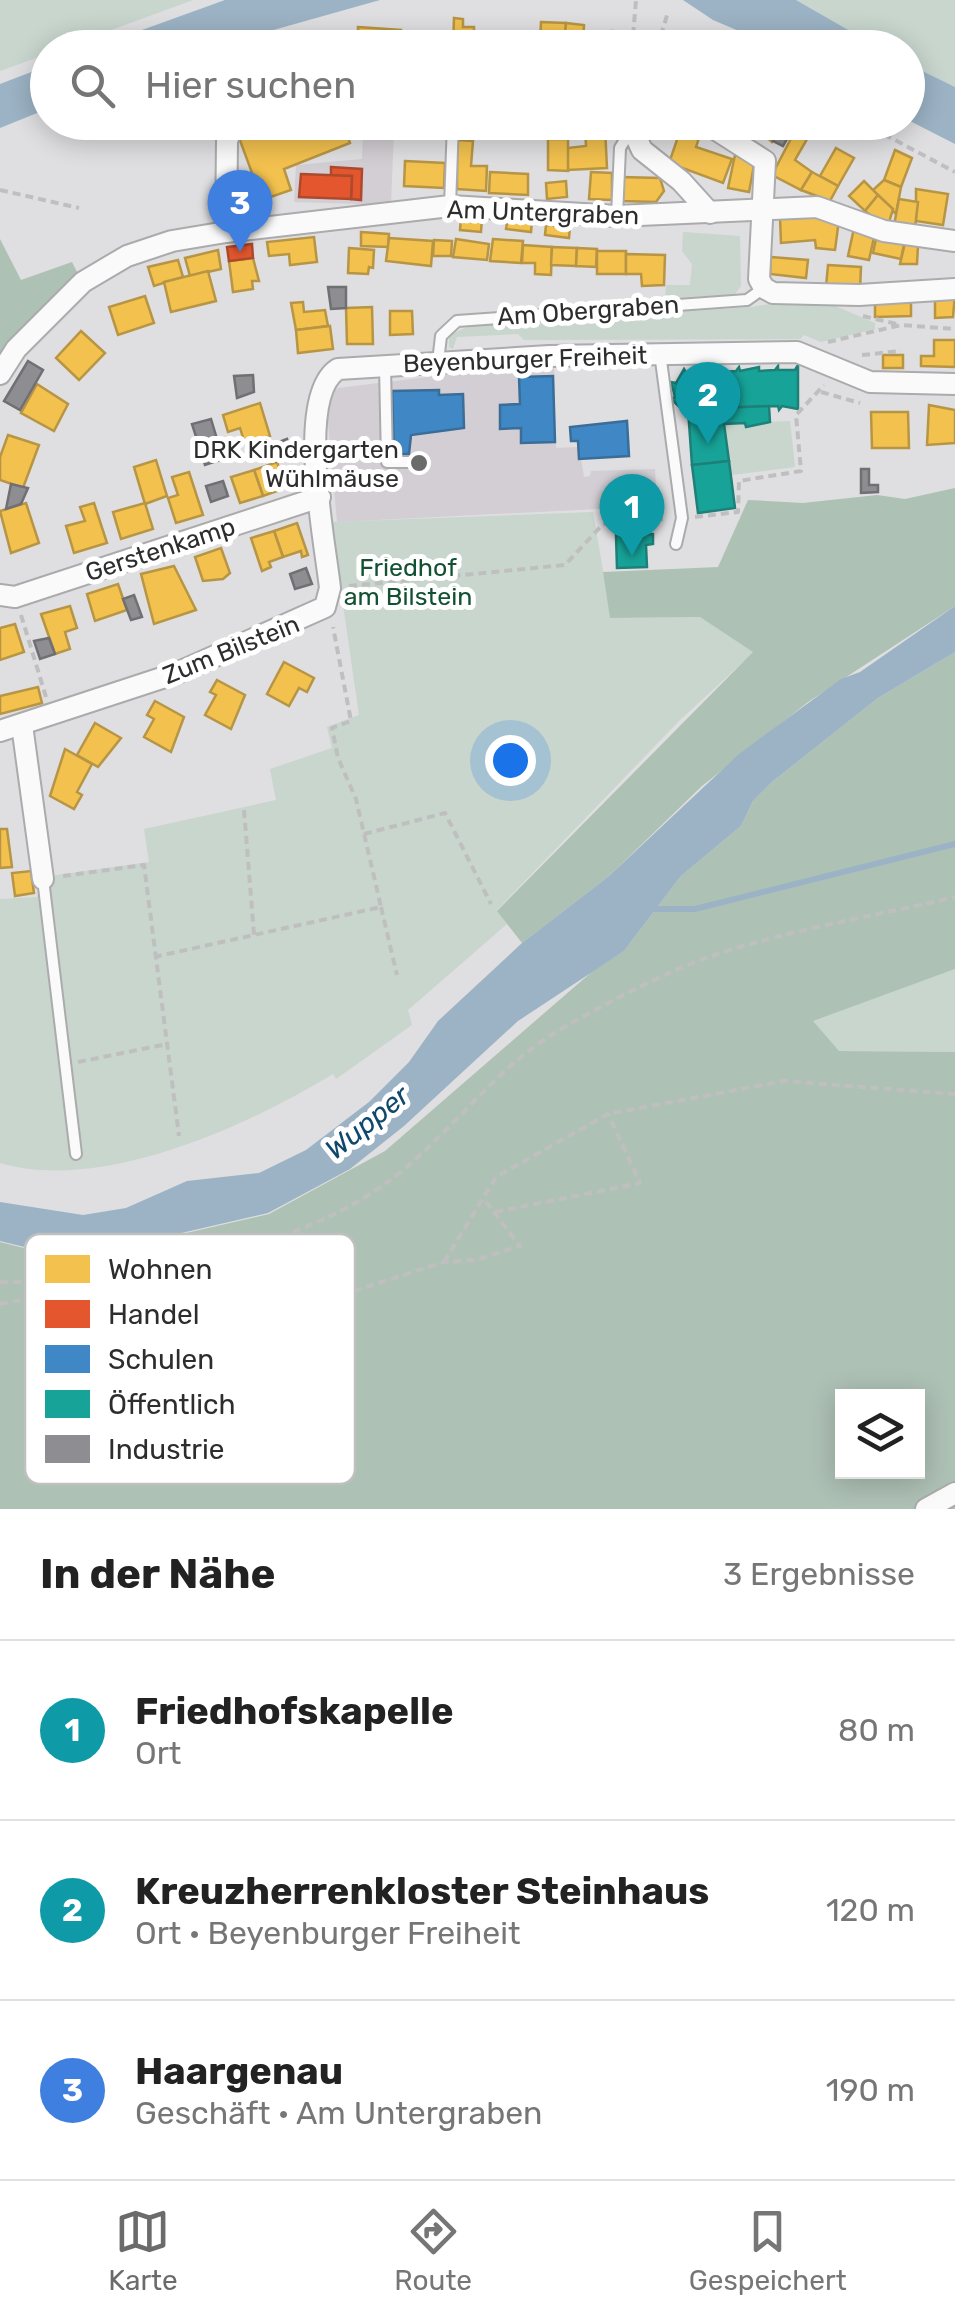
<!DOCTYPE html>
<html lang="de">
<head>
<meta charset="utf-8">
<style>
	body { margin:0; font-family:Rubik,sans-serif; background:#f6f6f6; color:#222 }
	.controls { position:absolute; right:30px; bottom:30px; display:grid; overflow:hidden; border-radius:0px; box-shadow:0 5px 25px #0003 }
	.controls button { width:90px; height:90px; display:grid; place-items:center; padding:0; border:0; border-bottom:2px solid #e0e0e0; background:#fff; color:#222; font:50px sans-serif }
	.you { position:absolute; left:510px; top:760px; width:35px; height:35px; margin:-25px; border:8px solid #fff; border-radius:50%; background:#1a73e8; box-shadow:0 0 0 15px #1a73e833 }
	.badge { display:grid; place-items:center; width:65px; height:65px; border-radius:50%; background:#6c6b6c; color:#fff; font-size:32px; font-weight:700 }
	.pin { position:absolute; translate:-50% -82px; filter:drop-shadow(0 2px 5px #0008) }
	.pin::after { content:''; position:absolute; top:52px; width:35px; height:30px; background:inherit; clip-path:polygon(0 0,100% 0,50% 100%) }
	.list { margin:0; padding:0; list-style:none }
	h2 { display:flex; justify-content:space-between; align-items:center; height:130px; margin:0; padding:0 40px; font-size:42px }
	h2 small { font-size:32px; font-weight:400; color:#767676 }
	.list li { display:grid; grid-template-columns:65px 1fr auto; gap:30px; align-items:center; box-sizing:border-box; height:180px; padding:0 40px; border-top:2px solid #e0e0e0 }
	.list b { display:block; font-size:38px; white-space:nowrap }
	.list p { margin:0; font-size:32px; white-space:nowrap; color:#767676 }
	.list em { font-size:32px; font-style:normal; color:#767676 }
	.icon { flex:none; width:55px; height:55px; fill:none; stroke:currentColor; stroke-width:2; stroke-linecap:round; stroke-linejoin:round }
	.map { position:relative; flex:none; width:955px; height:1509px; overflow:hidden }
	.search { position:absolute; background:#fff; box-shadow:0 5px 25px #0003; left:30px; right:30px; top:30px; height:110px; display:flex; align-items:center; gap:25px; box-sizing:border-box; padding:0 35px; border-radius:55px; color:#767676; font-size:38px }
	.sheet { height:670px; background:#fff }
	nav { display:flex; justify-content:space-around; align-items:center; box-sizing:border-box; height:140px; border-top:2px solid #e0e0e0; background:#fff; font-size:28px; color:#767676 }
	nav a { display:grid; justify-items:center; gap:5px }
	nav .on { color:#6c6b6c }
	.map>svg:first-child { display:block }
	.built { fill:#d2ced3 }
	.green { fill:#c8d6ce }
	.forest { fill:#aec1b5; fill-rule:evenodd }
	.water { fill:#9cb3c5 }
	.homes { fill:#f2c14e; stroke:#b79544; stroke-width:2.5 }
	.shops { fill:#e4572e; stroke:#ad4a2e; stroke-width:2.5 }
	.schools { fill:#3f88c5; stroke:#3a6d98; stroke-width:2.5 }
	.public { fill:#17a398; stroke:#1e8078; stroke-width:2.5 }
	.industry { fill:#8d8d92; stroke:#707074; stroke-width:2.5 }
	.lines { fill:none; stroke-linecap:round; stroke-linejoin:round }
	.stream { stroke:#9cb3c5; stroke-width:6 }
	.service-casing { stroke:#abaaac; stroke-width:14 }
	.minor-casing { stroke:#abaaac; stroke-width:24 }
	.path { stroke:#c0bfc0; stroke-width:4; stroke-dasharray:8 5; stroke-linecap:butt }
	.service { stroke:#fafafa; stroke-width:10 }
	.minor { stroke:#fafafa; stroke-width:20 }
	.poi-dot { fill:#6c6b6c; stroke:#fff; stroke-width:4 }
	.labels { text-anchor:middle; stroke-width:10; stroke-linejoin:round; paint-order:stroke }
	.street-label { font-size:25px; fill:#2e2d2e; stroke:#fff }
	.poi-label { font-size:25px; fill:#2e2d2e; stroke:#fff; text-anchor:end }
	.park-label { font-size:25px; fill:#135132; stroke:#fff }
	.water-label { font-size:28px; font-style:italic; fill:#10486b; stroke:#fff }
	.key { fill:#fff; stroke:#c0c0c0; stroke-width:2.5 }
	.key-label { font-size:28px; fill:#2e2d2e }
</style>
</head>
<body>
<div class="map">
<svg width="955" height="1509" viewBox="0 0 955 1509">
	<rect width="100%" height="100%" fill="#dfdee0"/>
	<g class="built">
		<path d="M394,129l-3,76 -97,-3 2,-37 66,-6 1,-27z"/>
		<path d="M554,368l2,80 23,-1 5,30 6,-1 1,-5 64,-2 2,37 -320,16 -10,-111 2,-13 9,-10 155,-19z"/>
	</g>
	<g class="green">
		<path d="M0,0h193l-128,47 -17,1 -1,6 -47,17z"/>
		<path d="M796,0h159v87l-47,-23v-16l-30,-1z"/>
		<path d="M683,232l57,4 1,50 -6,8 -70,5 1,-14h24l2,-21 -10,-13z"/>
		<path d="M796,299h23l56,24v6l-54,13 -17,-7 -4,4 -276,1 -6,-6 -61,3 -4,12 -4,-2v-12l23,-10 280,-18z"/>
		<path d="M790,421l5,46 -64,8 -7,-51 21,-1 1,4 3,-4z"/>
		<path d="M593,512l18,106 89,-1 54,35 -75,69 -182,189 10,14 -99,86 4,15 -76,54 -3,-5c-86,52 -232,119 -333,89v-264l37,-2 13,-21 99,-14 -5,-33 132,-29 -6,-31 62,-21 -5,-21 32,-12 -28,-193z"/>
		<path d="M955,969v83l-116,-1 -27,-30z"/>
	</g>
	<g class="forest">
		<path d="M0,239l21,41 51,-18 6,12 -41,38 -37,49z"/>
		<path d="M955,488v118l-147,96 -106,84 -93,90 -87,67 -25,-32 256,-259 -53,-35 -90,1 -7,-46 115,-5 30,-67 55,3 74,-8 28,4z"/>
		<path d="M955,652v317l-142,52 26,30 116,1v457h-955v-267l56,14 39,-2 174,-40 116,-63 209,-181 30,-19 57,-75 60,-50 12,-25 19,-19 106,-84zM842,1396h76v76h-76z"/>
	</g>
	<g class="water">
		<path d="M225,0h155l-167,47h-118z"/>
		<path d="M683,0h113l82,47h-102l-63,-27z"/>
		<path d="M908,64l47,23v57l-47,-24z"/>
		<path d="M47,66v43l-47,19v-44z"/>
		<path d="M955,606v46l-77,46 -106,84 -19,19 -12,25 -60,50 -57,75 -106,70 -114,105 -54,43 -82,44 -173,40 -38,2 -57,-14v-39l83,13 43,-7 61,-27 72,-8 47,-23 63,-48 40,-40 29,-41 84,-78 87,-67 130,-122 102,-75 19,-7z"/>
	</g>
	<g class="homes">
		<path d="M454,18l9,1v8h11v8l14,1 -1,5 -23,-1v8h-11z"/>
		<path d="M541,22l25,1v25l-26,-5z"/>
		<path d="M566,23l18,2 -1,18 27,2 1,-14 18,1 -1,16 -64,-5z"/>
		<path d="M358,27l43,3v18h-43z"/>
		<path d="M273,122h70l7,21 -66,26 7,21 -29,10 -24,-65z"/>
		<path d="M568,122v17h-20v-17z"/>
		<path d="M751,122h33l-12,20z"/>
		<path d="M585,127h20l2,41 -39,2 -1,-22 19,-2z"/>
		<path d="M797,127l13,7 -15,26 17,12 -11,18 -29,-15z"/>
		<path d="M680,131l19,7 -3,9 36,12 -9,24 -54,-20z"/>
		<path d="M548,139h20v32l-20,-1z"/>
		<path d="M457,140l16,1 -2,25h16l-1,25 -29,-2z"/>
		<path d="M836,148l18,10 -16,28 -18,-10z"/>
		<path d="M895,150l17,8 -11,29 -17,-7z"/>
		<path d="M735,155l20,5 -6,32 -21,-4z"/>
		<path d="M405,161l40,2 -1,25 -40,-2z"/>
		<path d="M490,172l38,2v21l-39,-2z"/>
		<path d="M591,172l21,1v27l-23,-1z"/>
		<path d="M812,172l26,14 -8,15 -29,-11z"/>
		<path d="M621,177l39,1 4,13 -8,11 -35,-1z"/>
		<path d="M884,180l17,7 -5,27 -23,-24z"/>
		<path d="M566,181l1,16 -20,2 -1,-16z"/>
		<path d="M864,181l14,14 -13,16 -16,-15z"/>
		<path d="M916,189l32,5 -5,31 -27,-4z"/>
		<path d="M878,195l15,14 -6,20 -22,-18z"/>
		<path d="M899,199l19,3 -3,26 -21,-3z"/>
		<path d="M817,214l22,6 -4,30 -19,-2 -1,-8 -34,3 -1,-25z"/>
		<path d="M461,217l21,1 -1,14 -21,-2z"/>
		<path d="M508,217l24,3 -1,12 -25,-3z"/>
		<path d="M546,225l24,2 -1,11 -24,-3z"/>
		<path d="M854,228l21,5 -6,27 -21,-4z"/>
		<path d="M361,232l28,2 -1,13 -27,-1z"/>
		<path d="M877,234l28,6 -4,19 -28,-6z"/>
		<path d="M314,237l3,25 -27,3 -1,-11 -20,2 -2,-14z"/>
		<path d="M389,238l44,3 -2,25 -45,-5z"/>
		<path d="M456,239l33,5 -2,16 -34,-3z"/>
		<path d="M493,239l30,2 -2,22 -31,-2z"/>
		<path d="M434,240l18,1 -1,15h-18z"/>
		<path d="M905,243l13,3 -1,18h-17z"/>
		<path d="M523,245l29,2 -1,28 -16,-1v-11h-13z"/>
		<path d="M552,247l25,1 -1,18 -25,-1z"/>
		<path d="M349,248l25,2 -1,18 -4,-1 -1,7 -20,-1z"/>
		<path d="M577,248l20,1 -1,18 -20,-1z"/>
		<path d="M218,250l3,19 -31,7 -5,-18z"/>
		<rect x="597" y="251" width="29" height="23"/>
		<path d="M626,254l39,1 -1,30 -22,1 -1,-12h-15z"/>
		<path d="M771,257l37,3 -2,18 -36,-4z"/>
		<path d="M253,258l6,23h-7l1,8 -20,3 -4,-31z"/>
		<path d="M178,260l5,17 -29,9 -6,-19z"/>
		<path d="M828,265l33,2 -1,23 -34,-3z"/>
		<path d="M208,271l8,30 -45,11 -7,-30z"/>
		<path d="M935,294h20l-2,23 -18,1z"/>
		<path d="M911,295v21l-36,1v-20z"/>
		<path d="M145,296l9,27 -36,12 -9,-28z"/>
		<path d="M303,302l1,10 21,-2 3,16 -32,4 -5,-27z"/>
		<path d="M372,307l1,37h-26l-1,-36z"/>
		<path d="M390,311h22l1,23 -23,1z"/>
		<path d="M330,326l3,23 -35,4 -2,-23z"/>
		<path d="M81,331l24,22 -26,27 -23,-22z"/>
		<path d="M934,340h21v27l-34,-1v-10h13z"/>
		<rect x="883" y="355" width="20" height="13"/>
		<path d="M37,384l31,20 -14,27 -33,-18z"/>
		<path d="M260,403l10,33 -25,8 -5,-16 -12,4 -5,-17z"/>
		<path d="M929,405l26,5v33l-28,2z"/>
		<path d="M871,412h37l1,36h-37z"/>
		<path d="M8,435l31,10 -16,43 -23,-8v-23z"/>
		<path d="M156,460l11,36 -22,8 -11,-37z"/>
		<path d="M277,462l9,26 -23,8 -9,-26z"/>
		<path d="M254,470l9,26 -23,7 -9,-26z"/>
		<path d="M189,472l14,43 -27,8 -8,-25 10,-3 -6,-18z"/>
		<path d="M26,503l13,40 -28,10 -11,-42z"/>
		<path d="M94,503l13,40 -33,10 -8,-27 19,-5 -5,-14z"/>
		<path d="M145,503l8,26 -32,10 -8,-27z"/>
		<path d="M297,523l11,32 -6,2 -1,-6 -18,6 -9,-26z"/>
		<path d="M274,531l9,26 -14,5 2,5 -9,4 -11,-33z"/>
		<path d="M221,548l9,25 -7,6 -20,2 -8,-24z"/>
		<path d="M174,566l22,44 -42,14 -13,-50z"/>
		<path d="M118,584l9,26 -32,11 -8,-27z"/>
		<path d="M70,606l7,22 -12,4 5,17 -15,5 -14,-40z"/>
		<path d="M15,624l9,28 -24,8v-32z"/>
		<path d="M284,662l30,16 -7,14 -8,-4 -10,18 -22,-12z"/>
		<path d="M217,680l28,15 -14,34 -26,-14 11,-20 -6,-3z"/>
		<path d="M38,687l4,16 -42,11v-18z"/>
		<path d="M155,701l29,16 -13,35 -27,-15 10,-18 -7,-4z"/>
		<path d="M95,723l26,15 -23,29 -21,-12z"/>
		<path d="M65,749l27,15 -15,28 5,3 -8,14 -24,-13z"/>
		<path d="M0,829h7l5,38 -12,1z"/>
		<path d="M31,871l3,22 -19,3 -3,-23z"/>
	</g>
	<g class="shops">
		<path d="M331,167l31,2 -1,31 -10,-1 1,-23h-21z"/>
		<path d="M301,174l51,2 -1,23 -52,-2z"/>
		<path d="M252,244l1,14 -24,3 -2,-14z"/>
	</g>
	<g class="schools">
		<path d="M553,376l2,66 -34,1v-15l-21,1v-24l20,-1 -1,-27z"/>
		<path d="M439,390v5l24,-1 1,34 -53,7 -2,19h-15l-2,-63z"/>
		<path d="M627,421l2,35 -50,3 -1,-18h-7l-1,-14z"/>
	</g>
	<g class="public">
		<path d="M798,365v44l-16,-3 -3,4 -1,-4 -90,3 -2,4 -15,-14 4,-2 -4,-15 5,1 8,-14 3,5 14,-6 1,5 15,-1v-4l4,4 15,-1 3,-4 1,4 19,-4v4l16,-1 3,-4v4h17z"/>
		<path d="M769,406l1,16 -24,5 -1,-4 -21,1 5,37 -37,4 -4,-56z"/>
		<path d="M729,461l6,47 -37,5 -6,-48z"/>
		<path d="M653,534v10l-7,1 1,22 -30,1 -1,-33z"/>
	</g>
	<g class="industry">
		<path d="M784,122l11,3 -12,21 -10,-5z"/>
		<path d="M328,287h18v21l-15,1z"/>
		<path d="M28,361l15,9 -23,40 -16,-9z"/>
		<path d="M253,375l1,17 -17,6 -3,-22z"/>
		<path d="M211,419l12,40 -18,6 -13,-41z"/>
		<path d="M287,439l5,16 -16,6 -5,-16z"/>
		<path d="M861,469h8v16h9v7l-17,1z"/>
		<path d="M223,481l5,15 -17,6 -5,-16z"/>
		<path d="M11,484l17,4 -7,16 -15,5z"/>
		<path d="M306,568l6,16 -17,5 -5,-15z"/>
		<path d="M134,595l8,22 -11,3 -8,-21z"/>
		<path d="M49,638l6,16 -15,5 -6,-18z"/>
	</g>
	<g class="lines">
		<g class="stream">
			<path d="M647,909h48l260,-65"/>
			<path d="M97,1248l22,49"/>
		</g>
		<defs>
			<g id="service">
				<path d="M450,206l3,-84"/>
				<path d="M617,216l3,-68 11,-18"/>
				<path d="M660,353l22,165 -6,26"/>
				<path d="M438,362l3,-26 16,-15 290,-21 17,-12"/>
				<path d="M385,366l2,96h22"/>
				<path d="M43,879l33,275"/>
			</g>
			<g id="minor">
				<path d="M629,122l13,28 39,31 29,32"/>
				<path d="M704,122l61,39 -6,118 5,9 9,5 86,2 96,-6"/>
				<path d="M226,232l1,-92 9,-18"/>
				<path d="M0,374l16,-25 67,-67 44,-26 45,-15 54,-9 224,-26 167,10 200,-9 67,24 71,10"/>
				<path d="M0,595l15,2 305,-100"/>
				<path d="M22,725l21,154"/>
				<path d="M0,731l177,-58 148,-66 5,-19c-5,-47 -35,-192 8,-219l211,-13 248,-4 73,30 85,2"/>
				<path d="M926,1509l29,-16"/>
			</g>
		</defs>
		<use href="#service" class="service-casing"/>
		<use href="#minor" class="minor-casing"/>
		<g class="path">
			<path d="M632,48l4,-48"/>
			<path d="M657,48l11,-36"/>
			<path d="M689,48l15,-4 20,4"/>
			<path d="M861,122l94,50"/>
			<path d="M0,190l79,18"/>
			<path d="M863,316l38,9"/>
			<path d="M828,342l73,-17 54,4"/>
			<path d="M862,355l39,-4"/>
			<path d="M821,392l39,11"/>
			<path d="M695,517l43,-5 1,-31 62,-10 -5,-56 28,-30"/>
			<path d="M349,586l216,-21 38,-41 63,-5"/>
			<path d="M21,615l25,82"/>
			<path d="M244,810l10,125"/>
			<path d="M364,834l81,-21 46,91"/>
			<path d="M63,876l81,-11 35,271"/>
			<path d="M381,907l16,68"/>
			<path d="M154,957l227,-50 -25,-108 -18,-41 -6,-30 19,-7 -18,-94"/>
			<path d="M78,1062l89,-18"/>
			<path d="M495,1212l145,-29 -32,-69"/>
			<path d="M444,1262l52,-85 112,-63 176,-33 171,13"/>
			<path d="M0,1282c125,3 305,-30 403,-112 55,-46 96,-105 158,-141 57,-32 116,-64 179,-82 70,-21 144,-33 215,-50"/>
			<path d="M0,1304l43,-8 41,8 37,15 14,-10h45l60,-15 101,-6 13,3 90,-29 32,-2 44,-14 -37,-48"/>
			<path d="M135,1310l-3,10 7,12 11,2 111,-13 89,-29"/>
		</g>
		<use href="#service" class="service"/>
		<use href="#minor" class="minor"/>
	</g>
	<circle class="poi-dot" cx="419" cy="463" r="10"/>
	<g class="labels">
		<g class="street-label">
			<text transform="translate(543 212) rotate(2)" y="9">Am Untergraben</text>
			<text transform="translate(588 310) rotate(-4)" y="9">Am Obergraben</text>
			<text transform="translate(525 359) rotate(-2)" y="9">Beyenburger Freiheit</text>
			<text transform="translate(160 549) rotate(-18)" y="9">Gerstenkamp</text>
			<text transform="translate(231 649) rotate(-22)" y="9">Zum Bilstein</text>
		</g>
		<g class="poi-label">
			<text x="399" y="458">DRK Kindergarten<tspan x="399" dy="29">Wühlmäuse</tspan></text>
		</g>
		<g class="park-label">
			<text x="408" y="576">Friedhof<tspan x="408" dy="29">am Bilstein</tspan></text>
		</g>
		<g class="water-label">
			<text transform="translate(367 1122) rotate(-39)" y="10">Wupper</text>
		</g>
	</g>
	<rect x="25" y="1234" width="330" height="250" rx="15" class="key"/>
	<rect x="45" y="1255" width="45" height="28" fill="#f2c14e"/>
	<rect x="45" y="1300" width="45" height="28" fill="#e4572e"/>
	<rect x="45" y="1345" width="45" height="28" fill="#3f88c5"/>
	<rect x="45" y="1390" width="45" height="28" fill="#17a398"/>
	<rect x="45" y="1435" width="45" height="28" fill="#8d8d92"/>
	<g class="key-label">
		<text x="108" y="1279">Wohnen</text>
		<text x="108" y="1324">Handel</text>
		<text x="108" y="1369">Schulen</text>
		<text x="108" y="1414">Öffentlich</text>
		<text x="108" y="1459">Industrie</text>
	</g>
</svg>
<div class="controls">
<button><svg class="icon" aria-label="layers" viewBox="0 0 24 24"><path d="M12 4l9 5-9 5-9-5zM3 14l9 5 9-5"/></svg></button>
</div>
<div class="you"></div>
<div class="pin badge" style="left:632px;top:556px;background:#0f9aa8">1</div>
<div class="pin badge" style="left:708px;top:444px;background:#0f9aa8">2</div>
<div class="pin badge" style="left:240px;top:252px;background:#3f7fe0">3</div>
<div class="search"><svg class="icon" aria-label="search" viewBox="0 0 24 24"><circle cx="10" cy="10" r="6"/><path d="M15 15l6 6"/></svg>Hier suchen</div>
</div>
<section class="sheet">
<h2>In der Nähe<small>3 Ergebnisse</small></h2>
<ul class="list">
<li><span class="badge" style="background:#0f9aa8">1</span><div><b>Friedhofskapelle</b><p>Ort</p></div><em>80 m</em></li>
<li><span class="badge" style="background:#0f9aa8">2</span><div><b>Kreuzherrenkloster Steinhaus</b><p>Ort · Beyenburger Freiheit</p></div><em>120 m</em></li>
<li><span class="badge" style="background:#3f7fe0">3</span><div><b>Haargenau</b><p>Geschäft · Am Untergraben</p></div><em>190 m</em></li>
</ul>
</section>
<nav>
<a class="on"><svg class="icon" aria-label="map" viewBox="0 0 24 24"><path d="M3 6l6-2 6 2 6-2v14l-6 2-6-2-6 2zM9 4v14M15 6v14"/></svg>Karte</a>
<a><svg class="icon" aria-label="directions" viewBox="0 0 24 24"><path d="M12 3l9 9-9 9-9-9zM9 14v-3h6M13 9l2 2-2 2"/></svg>Route</a>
<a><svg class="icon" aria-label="saved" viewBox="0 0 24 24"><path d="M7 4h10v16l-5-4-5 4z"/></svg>Gespeichert</a>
</nav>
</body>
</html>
